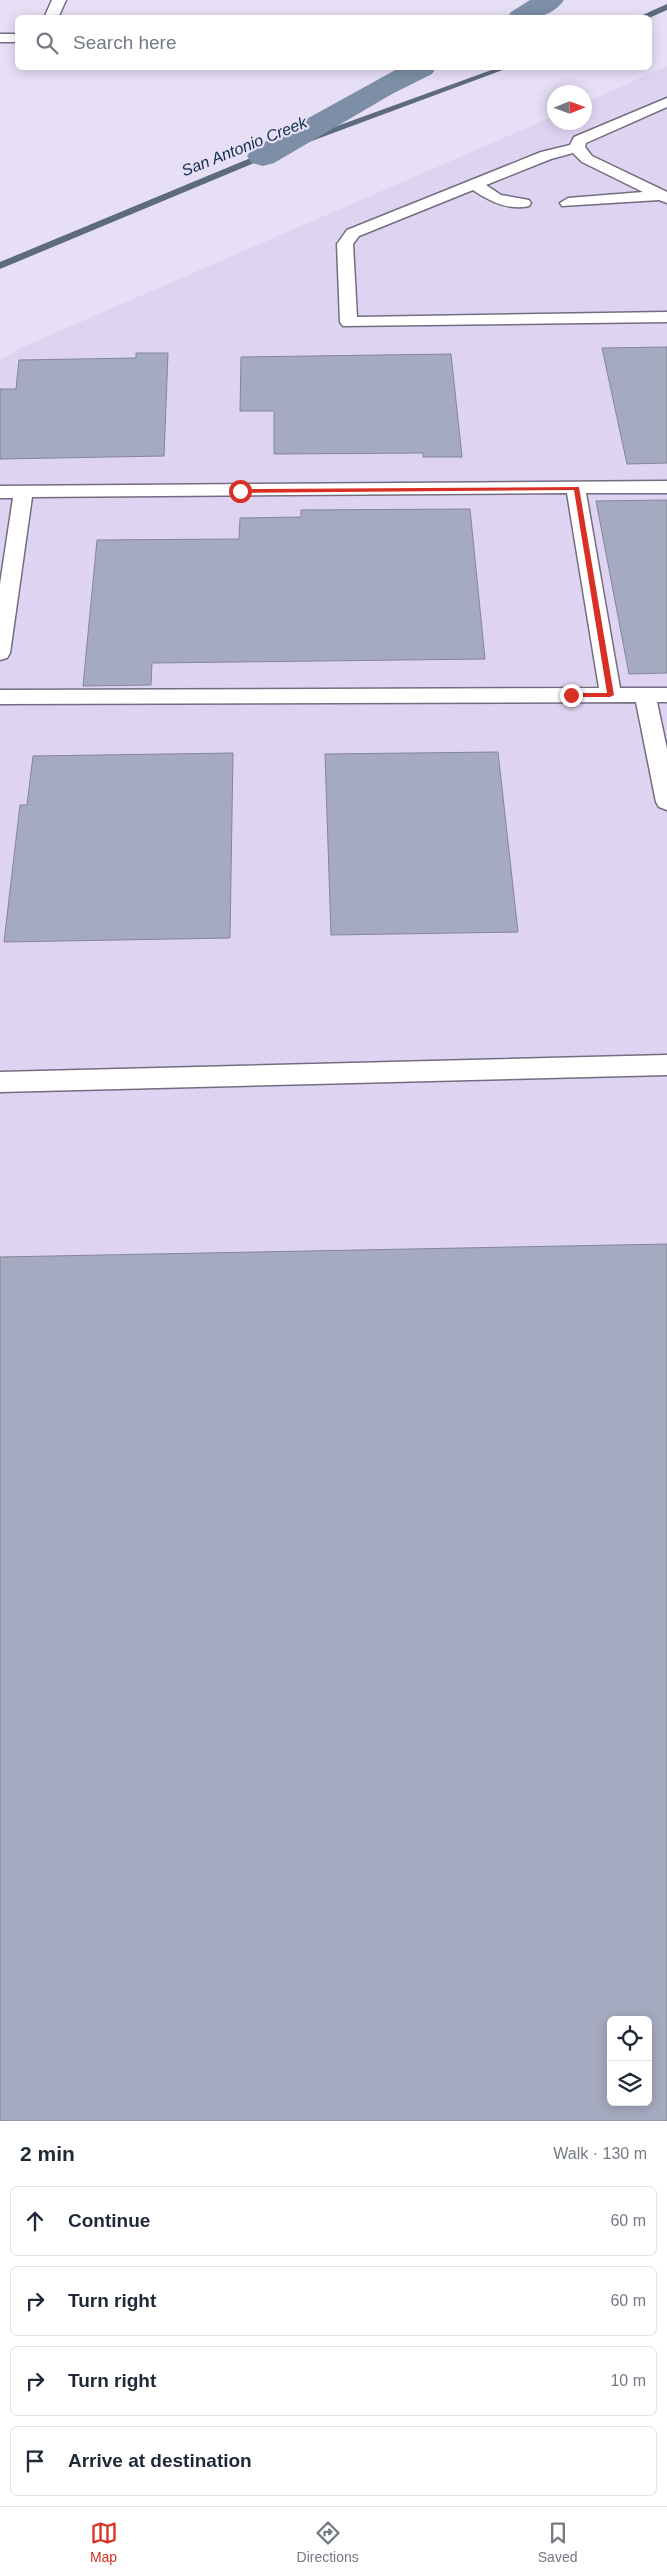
<!DOCTYPE html>
<html lang="en">
<head>
<meta charset="utf-8">
<style>
	body { margin:0; font-family:Arial,sans-serif; background:#f6f6f7; color:#1f2937 }
	.controls { position:absolute; right:15px; bottom:15px; display:grid; overflow:hidden; border-radius:8px; box-shadow:0 2px 12px #0003 }
	.controls button { width:45px; height:45px; display:grid; place-items:center; padding:0; border:0; border-bottom:1px solid #e0e1e3; background:#fff; color:#1f2937; font:25px sans-serif }
	.compass { position:absolute; left:547px; top:85px; width:45px; height:45px; border-radius:50%; background:#fff; box-shadow:0 2px 12px #0003; rotate:89deg }
	.stop { position:absolute; width:15px; height:15px; margin:-11px; border:4px solid #d93025; border-radius:50%; background:#fff }
	.stop.end { background:#d93025; border-color:#fff; box-shadow:0 1px 5px #0008 }
	.list { margin:0; padding:0; list-style:none }
	h2 { display:flex; justify-content:space-between; align-items:center; height:65px; margin:0; padding:0 20px; font-size:21px }
	h2 small { font-size:16px; font-weight:400; color:#747a83 }
	.list li { display:grid; grid-template-columns:32px 1fr auto; gap:15px; align-items:center; box-sizing:border-box; height:70px; margin:0 10px 10px; padding:0 10px; border:1px solid #e0e1e3; border-radius:8px }
	.list b { display:block; font-size:19px; white-space:nowrap }
	.list em { font-size:16px; font-style:normal; color:#747a83 }
	.icon { flex:none; width:28px; height:28px; fill:none; stroke:currentColor; stroke-width:2; stroke-linecap:round; stroke-linejoin:round }
	.map { position:relative; flex:none; width:667px; height:2121px; overflow:hidden }
	.search { position:absolute; background:#fff; box-shadow:0 2px 12px #0003; left:15px; right:15px; top:15px; height:55px; display:flex; align-items:center; gap:12px; box-sizing:border-box; padding:0 18px; border-radius:8px; color:#747a83; font-size:19px }
	.sheet { height:385px; background:#fff }
	nav { display:flex; justify-content:space-around; align-items:center; box-sizing:border-box; height:70px; border-top:1px solid #e0e1e3; background:#fff; font-size:14px; color:#747a83 }
	nav a { display:grid; justify-items:center; gap:2px }
	nav .on { color:#d93025 }
	.map>svg:first-child { display:block }
	.built { fill:#ded3f1; fill-rule:evenodd }
	.lines { fill:none; stroke-linecap:round; stroke-linejoin:round }
	.stream { fill:#5e6a7d; fill-rule:evenodd }
	.canal { fill:#7c8fa6; fill-rule:evenodd }
	.building { fill:#a6aac0; stroke:#82869a; fill-rule:evenodd }
	.service-casing { stroke:#746d80; stroke-width:3 }
	.service { fill:#fff; fill-rule:evenodd }
	.route { fill:#d93025 }
	.labels { text-anchor:middle; stroke-width:4.5; stroke-linejoin:round; paint-order:stroke }
	.far-water-label { font-size:16px; font-style:italic; fill:#0f2e50; stroke:#e7dff6 }
</style>
</head>
<body>
<div class="map">
<svg width="667" height="2121" viewBox="0 0 667 2121">
	<rect width="100%" height="100%" fill="#e7dff6"/>
	<path class="built" d="M667,66v2055h-667v-1761l25,-14 529,-230v6h30l1,-19zM611,2020h37v82h-37z"/>
	<g class="lines">
		<g class="stream">
			<path d="M667,4v6l-18,8h-13z"/>
			<path d="M497,68h11l-242,90 -266,111v-7l260,-108z"/>
		</g>
		<g class="canal">
			<path d="M530,0h34c-14,20 -35,18 -57,18l4,-6z"/>
			<path d="M399,68h37l-4,6 -40,20 -118,69 -11,3 -11,-3 -5,-7 5,-7z"/>
		</g>
	</g>
	<g class="building">
		<path d="M667,347v116l-40,1 -25,-116z"/>
		<path d="M136,353h32l-4,103 -164,3v-70h16l3,-29 117,-2z"/>
		<path d="M451,354l11,103h-39v-4l-149,1v-43h-34l1,-54z"/>
		<path d="M667,500v173l-38,1 -33,-173z"/>
		<path d="M470,509l15,150 -333,4 -1,22 -68,1 14,-146 142,-1 1,-21 61,-1v-7z"/>
		<path d="M498,752l20,180 -187,3 -6,-181z"/>
		<path d="M233,753l-3,185 -226,4 16,-137h7l6,-49z"/>
		<path d="M667,1244v877h-667v-864zM611,2020h37v82h-37z"/>
	</g>
	<g class="lines">
		<defs>
			<g id="service">
				<path d="M52,0h14l-8,18h-14z"/>
				<rect x="0" y="34" width="18" height="8"/>
				<path d="M667,98v9l-81,36 -1,4 7,9 75,36v11l-8,-3 -97,6 -2,-3 8,-5 75,-6 -61,-30 -9,-9 -22,6 -65,26 15,10 28,5 2,3 -2,3c-20,5 -40,-5 -56,-16l-114,46 -6,8 4,73 310,-5v10l-324,4 -3,-4 -3,-78 10,-14 194,-78 29,-7 4,-8z"/>
				<path d="M667,481v12h-81l34,195h47v14h-10l10,47v61l-8,-3 -3,-5 -20,-100 -636,2v-14l599,-2 -32,-195 -535,4 -22,156 -3,5 -7,2v-76l13,-86h-13v-12z"/>
				<path d="M667,1055v20l-667,17v-20z"/>
			</g>
		</defs>
		<use href="#service" class="service-casing"/>
		<use href="#service" class="service"/>
	</g>
	<path class="route" d="M579,487l35,208 -4,2h-39l-3,-2 3,-2h36l-33,-203 -334,3 -3,-2 3,-2z"/>
	<g class="labels">
		<g class="far-water-label">
			<text transform="translate(244 146) rotate(-22)" y="6">San Antonio Creek</text>
		</g>
	</g>
</svg>
<div class="controls">
<button><svg class="icon" aria-label="locate" viewBox="0 0 24 24"><circle cx="12" cy="12" r="6"/><path d="M12 2v4M12 18v4M2 12h4M18 12h4"/></svg></button>
<button><svg class="icon" aria-label="layers" viewBox="0 0 24 24"><path d="M12 4l9 5-9 5-9-5zM3 14l9 5 9-5"/></svg></button>
</div>
<svg class="compass" viewBox="-18 -18 36 36"><path d="M0-13l5 13h-10z" fill="#e53935"/><path d="M0 13l5-13h-10z" fill="#747a83"/></svg>
<div class="stop" style="left:240px;top:491px"></div>
<div class="stop end" style="left:571px;top:695px"></div>
<div class="search"><svg class="icon" aria-label="search" viewBox="0 0 24 24"><circle cx="10" cy="10" r="6"/><path d="M15 15l6 6"/></svg>Search here</div>
</div>
<section class="sheet">
<h2>2 min<small>Walk · 130 m</small></h2>
<ul class="list">
<li><svg class="icon" aria-label="ahead" viewBox="0 0 24 24"><path d="M12 20V5M6 11l6-6 6 6"/></svg><div><b>Continue</b></div><em>60 m</em></li>
<li><svg class="icon" aria-label="right" viewBox="0 0 24 24"><path d="M7 20v-9h11M14 6l5 5-5 5"/></svg><div><b>Turn right</b></div><em>60 m</em></li>
<li><svg class="icon" aria-label="right" viewBox="0 0 24 24"><path d="M7 20v-9h11M14 6l5 5-5 5"/></svg><div><b>Turn right</b></div><em>10 m</em></li>
<li><svg class="icon" aria-label="arrive" viewBox="0 0 24 24"><path d="M6 21V4h12l-3 4 3 4H6"/></svg><div><b>Arrive at destination</b></div></li>
</ul>
</section>
<nav>
<a class="on"><svg class="icon" aria-label="map" viewBox="0 0 24 24"><path d="M3 6l6-2 6 2 6-2v14l-6 2-6-2-6 2zM9 4v14M15 6v14"/></svg>Map</a>
<a><svg class="icon" aria-label="directions" viewBox="0 0 24 24"><path d="M12 3l9 9-9 9-9-9zM9 14v-3h6M13 9l2 2-2 2"/></svg>Directions</a>
<a><svg class="icon" aria-label="saved" viewBox="0 0 24 24"><path d="M7 4h10v16l-5-4-5 4z"/></svg>Saved</a>
</nav>
</body>
</html>
